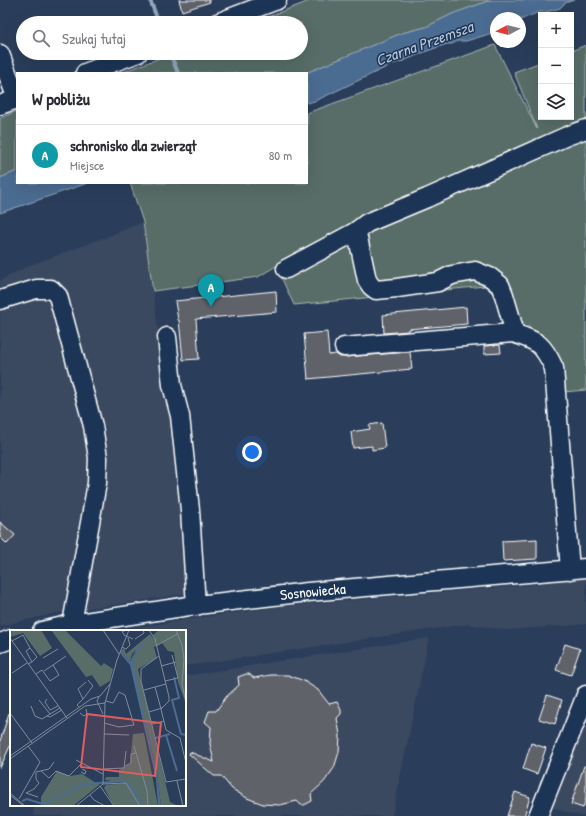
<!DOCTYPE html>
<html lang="pl">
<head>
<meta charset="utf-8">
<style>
	body { margin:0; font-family:"Patrick Hand",sans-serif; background:#f2f2f3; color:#2b2b33 }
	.controls { position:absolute; right:12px; top:12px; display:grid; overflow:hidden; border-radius:0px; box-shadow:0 4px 16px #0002 }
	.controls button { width:36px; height:36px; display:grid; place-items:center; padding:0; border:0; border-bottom:1px solid #e1e1e2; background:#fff; color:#2b2b33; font:20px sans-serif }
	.compass { position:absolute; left:490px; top:12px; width:36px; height:36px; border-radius:50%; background:#fff; box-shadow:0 4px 16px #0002; rotate:263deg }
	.you { position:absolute; left:252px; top:452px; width:14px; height:14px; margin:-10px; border:3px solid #fff; border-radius:50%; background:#1a73e8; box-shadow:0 0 0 6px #1a73e833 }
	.badge { display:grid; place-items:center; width:26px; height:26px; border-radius:50%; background:#b45309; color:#fff; font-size:13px; font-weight:700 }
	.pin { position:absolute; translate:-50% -33px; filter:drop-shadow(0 1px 2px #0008) }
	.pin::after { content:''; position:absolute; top:21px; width:14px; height:12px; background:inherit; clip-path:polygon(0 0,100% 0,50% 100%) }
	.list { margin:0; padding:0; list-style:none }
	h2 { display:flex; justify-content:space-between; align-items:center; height:52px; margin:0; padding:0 16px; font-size:17px }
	h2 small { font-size:13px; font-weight:400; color:#7c7c81 }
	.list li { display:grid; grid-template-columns:26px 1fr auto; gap:12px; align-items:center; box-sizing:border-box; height:60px; padding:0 16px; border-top:1px solid #e1e1e2 }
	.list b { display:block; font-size:15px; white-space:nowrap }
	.list p { margin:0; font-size:13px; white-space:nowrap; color:#7c7c81 }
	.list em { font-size:13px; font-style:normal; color:#7c7c81 }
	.icon { flex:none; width:22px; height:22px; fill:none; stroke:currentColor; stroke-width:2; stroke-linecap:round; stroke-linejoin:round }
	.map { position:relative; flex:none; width:586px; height:816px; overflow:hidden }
	.search { position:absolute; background:#fff; box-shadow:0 4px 16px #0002; left:16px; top:16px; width:292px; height:44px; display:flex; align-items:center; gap:10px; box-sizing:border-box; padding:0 14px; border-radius:22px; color:#7c7c81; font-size:15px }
	.panel { position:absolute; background:#fff; box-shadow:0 4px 16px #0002; left:16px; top:72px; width:292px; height:112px; border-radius:0px }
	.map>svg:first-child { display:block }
	.built { fill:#3a4960 }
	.green { fill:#586d68; stroke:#acb6b4 }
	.water { fill:#4c6c91; stroke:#94a7bd }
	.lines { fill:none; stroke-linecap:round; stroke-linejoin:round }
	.stream { stroke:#94a7bd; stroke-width:4 }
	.building { fill:#60626a; stroke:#fff }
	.minor-casing { stroke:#fff; stroke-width:21 }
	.minor { stroke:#1d3557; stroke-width:18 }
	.labels { text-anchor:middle; stroke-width:3; stroke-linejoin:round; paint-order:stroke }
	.street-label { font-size:15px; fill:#fff; stroke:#1d3557 }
	.water-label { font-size:16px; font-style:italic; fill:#b7c4d3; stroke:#1d3557 }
	.inset-river { fill:none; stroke:#4c6c91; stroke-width:2 }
	.inset-road { fill:none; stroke:#7f8b9d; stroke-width:1 }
	.view { fill:#e05e5e; fill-opacity:0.15; stroke:#e05e5e; stroke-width:2 }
	.inset-edge { fill:none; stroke:#fff; stroke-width:2 }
</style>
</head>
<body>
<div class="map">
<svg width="586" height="816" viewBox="0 0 586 816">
	<rect width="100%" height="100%" fill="#2a3e5b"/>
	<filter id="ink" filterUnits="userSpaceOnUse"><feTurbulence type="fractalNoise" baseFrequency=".025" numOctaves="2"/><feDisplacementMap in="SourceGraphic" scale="8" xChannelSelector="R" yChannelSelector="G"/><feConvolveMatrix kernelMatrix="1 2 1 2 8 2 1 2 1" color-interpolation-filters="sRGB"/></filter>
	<g filter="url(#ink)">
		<g class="built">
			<path d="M143,222l10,69 13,101 14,56 11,145 -134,20 -57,13v-345l26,-14 83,-31z"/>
			<path d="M586,578v46l-79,6 -40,-6 -282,42v-35h-72l98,-15 85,-11 231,-20z"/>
			<path d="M429,638l-37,178h-358l-1,-11h152v-129z"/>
			<path d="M586,717v99h-5l-28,-8z"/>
		</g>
		<g class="green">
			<path d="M312,0h179l-39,14 -26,13 -24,6 -96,40h-186l53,-20h128v-30h-49z"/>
			<path d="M495,45l42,84 -23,-57 27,-10v55h30v-66l15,-6v345l-23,2 -25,-58 -14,-11 -39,-37 -191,19 -18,-39 -18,11 -105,14 -10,-69 -13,-39h177v-70z"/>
			<path d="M17,111v60l-17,7v-60z"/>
		</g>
		<g class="water">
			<path d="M491,0h83l-9,3 -5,5 -14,4h-7l-19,8v-2h-24v14l-30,9h-8l-6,3h-5l-20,7 -24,10 -10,3 -78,37 -8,2v-30h-1l96,-40 24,-6 26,-13z"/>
			<path d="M17,171v12h71l-88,30v-35z"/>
		</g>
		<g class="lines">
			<g class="stream">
				<path d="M150,0l9,23"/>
				<path d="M170,53l8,20"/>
			</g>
		</g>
		<g class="building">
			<path d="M179,0h30l1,2 -28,9z"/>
			<path d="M276,291l1,21 -23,2 -58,5 3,40 -16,1 -4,-40h-1l-3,-19z"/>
			<path d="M466,307l1,17 -59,5v2l-24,2 -1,-18z"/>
			<path d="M327,332l2,23 7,-1 4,3h5l65,-5 2,17 -104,10 -4,-45z"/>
			<path d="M500,345l1,8 -17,1v-8z"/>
			<path d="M382,423l3,25 -13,2v-4l-19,2 -2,-16 19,-3 -1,-4z"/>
			<path d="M0,522l15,13 -8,9 -7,-7z"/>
			<path d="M537,539v20l-34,2 -1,-20z"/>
			<path d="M565,644l15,5 -9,26 -15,-5z"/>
			<path d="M246,674h3l5,4 17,-3h17l16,6 14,9 11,14 8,-2 4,8v4l-4,4 3,17 -1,17 -5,16 -10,14 -13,12 1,7 -8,4h-3l-4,-4 -17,4 -17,-1 -16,-6 -15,-9 -11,-13h-7l-25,-22 1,-2 24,10 -4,-18 1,-17 -6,-5 4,-11h7l10,-14 13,-12 -1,-8z"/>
			<path d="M547,695l15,5 -7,24 -16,-5z"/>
			<path d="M9,713l2,1v30l-11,24v-27z"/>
			<path d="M531,743l15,5 -9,26 -14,-5z"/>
			<path d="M584,766h2v32l-3,10 -12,-4z"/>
			<path d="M515,792l15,5 -6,19h-17z"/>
		</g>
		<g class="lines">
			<defs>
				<g id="minor">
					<path d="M217,23l60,-23"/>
					<path d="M0,54l17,45"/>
					<path d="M85,73l53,-20"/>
					<path d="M0,105l17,-6"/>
					<path d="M355,232l3,6 9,42 4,6 5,4 21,-2 41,-6 14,-7 23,-4 15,6 10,8 4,10 9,31v7"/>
					<path d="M286,269l69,-37 12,-9 60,-25 140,-62 19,-7"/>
					<path d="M0,300l36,-11h15l7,7 35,130 5,32 -1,25 -25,141"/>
					<path d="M167,337l5,48 8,31 10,94 6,96"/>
					<path d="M344,347l169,-14c25,8 30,11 41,35l16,202"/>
					<path id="s1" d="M42,631l30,-7 117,-18 119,-14 278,-24"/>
					<path d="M0,643l11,-4"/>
					<path d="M538,816l48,-121"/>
				</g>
			</defs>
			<use href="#minor" class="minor-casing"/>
			<use href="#minor" class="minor"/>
		</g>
	</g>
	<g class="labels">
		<g class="street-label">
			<text dy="5" stroke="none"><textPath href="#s1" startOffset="274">Sosnowiecka</textPath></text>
		</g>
		<g class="water-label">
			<text transform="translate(424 43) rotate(-20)" y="6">Czarna Przemsza</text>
		</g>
	</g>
	<g transform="translate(10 630)">
		<rect width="176" height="176" fill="#2a3e5b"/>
		<path d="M2,0h29l11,18 -12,8 -17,-23 -13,4zM41,0h14l36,36 3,-3 9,6 -3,12 -10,6 -8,-12 -6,2zM149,0h27v74l-8,-22 -4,-30 -6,-1 -6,-8 -8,4 3,11 -19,11 32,133 8,4h-17l-4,-32 -24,-102v-14l8,-14 -9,10 -2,8 -9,-11 3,-3 2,6 24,-20 4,5 -1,-4zM134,103l14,73h-44l-10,-18 2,-3 20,-2 -21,-3 1,-3h13v-7l11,-6 3,-30zM47,141l13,5 12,-2 14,9 4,-1 -1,3 -26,21h-28l-4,-3v-6z" fill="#586d68"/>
		<path d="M142,7l1,1 -9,5 -9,11 -2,9 16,78 3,-1 -2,5 7,29 4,32h-3l-2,-27 -26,-114 -10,-12 1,-2 9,11 7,-15z" fill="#4c6c91"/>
		<path class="inset-river" d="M164,47l5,21 -7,2 9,34 5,1M156,105l11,36M142,109l18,-5M12,171l5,-2 16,5 43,-20 37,-3 8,5 11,20"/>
		<path class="inset-road" d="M93,0l16,24M139,0l6,9 14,58v4l-8,8 5,21 14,8 6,25M166,0l6,15 2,14 -2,26 4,16M115,1h-3l2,4 9,4M0,8l57,80M125,9l9,-6 -1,-3M2,11l11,-6 7,13M146,16l21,-12M112,17l4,2 4,-4 -2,-7M149,26l-18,13v12l25,101 20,-3M33,28l15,-9M18,34l4,-2 5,-5 -7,-9 -4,3 6,11M43,35l13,-9M151,36l15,-4M2,43l15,-10M26,44l6,-4 8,11 9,-6 -6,-10 -9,6M155,51l13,-3 -6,-23M145,57l6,22M134,60l22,-6M89,67l-2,4 6,13M37,69l-2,3 5,8 8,-4M73,69l10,-13 -5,-6M29,70l11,14M21,76l4,10 7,3 18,-11M69,77l-2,-2 6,-6 -5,-10 8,-7M139,82l13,-4M0,83l22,30M70,83l4,3 3,-2 -1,-5M37,86l3,1 12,-7M94,93l15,4 15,-2 -9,-30 -6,-3 -6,11 -7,-2M142,94l12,-3M94,104l25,1M124,116l13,45 1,15M0,126l81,-57 9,-3 10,-12M0,129l75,-53 20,-3 12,-43 12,-30M66,130l27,14M115,136l6,-3v-9l5,-1M93,139l21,-1 2,-17M31,141l8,7 7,-7 13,5 13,-13M26,142l13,-3 5,-7M71,142l4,2 1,-3 -4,-2M167,151l6,25M93,154l23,-1 14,23M90,156l14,20M0,163l15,13M16,163l8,-4 5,-6 -3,-4v-7M16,163l12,4M0,165l14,11M80,165l4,5 11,6M9,169l21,-37 -12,-16M66,176l27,-22 2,-81"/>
		<path class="view" d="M77,84l74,9 -6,53 -74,-9z"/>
		<rect width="176" height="176" class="inset-edge"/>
	</g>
</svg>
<div class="controls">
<button>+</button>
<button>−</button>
<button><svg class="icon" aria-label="layers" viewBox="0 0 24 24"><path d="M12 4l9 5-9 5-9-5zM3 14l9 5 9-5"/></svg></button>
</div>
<svg class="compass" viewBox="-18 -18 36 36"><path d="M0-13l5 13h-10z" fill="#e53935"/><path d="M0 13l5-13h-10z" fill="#7c7c81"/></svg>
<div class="you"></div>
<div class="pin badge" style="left:211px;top:307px;background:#0f9aa8">A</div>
<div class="search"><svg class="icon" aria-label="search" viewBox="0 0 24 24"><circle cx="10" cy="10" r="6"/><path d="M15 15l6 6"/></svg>Szukaj tutaj</div>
<section class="panel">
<h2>W pobliżu<small></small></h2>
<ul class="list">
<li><span class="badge" style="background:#0f9aa8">A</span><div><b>schronisko dla zwierząt</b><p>Miejsce</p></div><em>80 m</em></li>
</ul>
</section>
</div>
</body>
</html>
